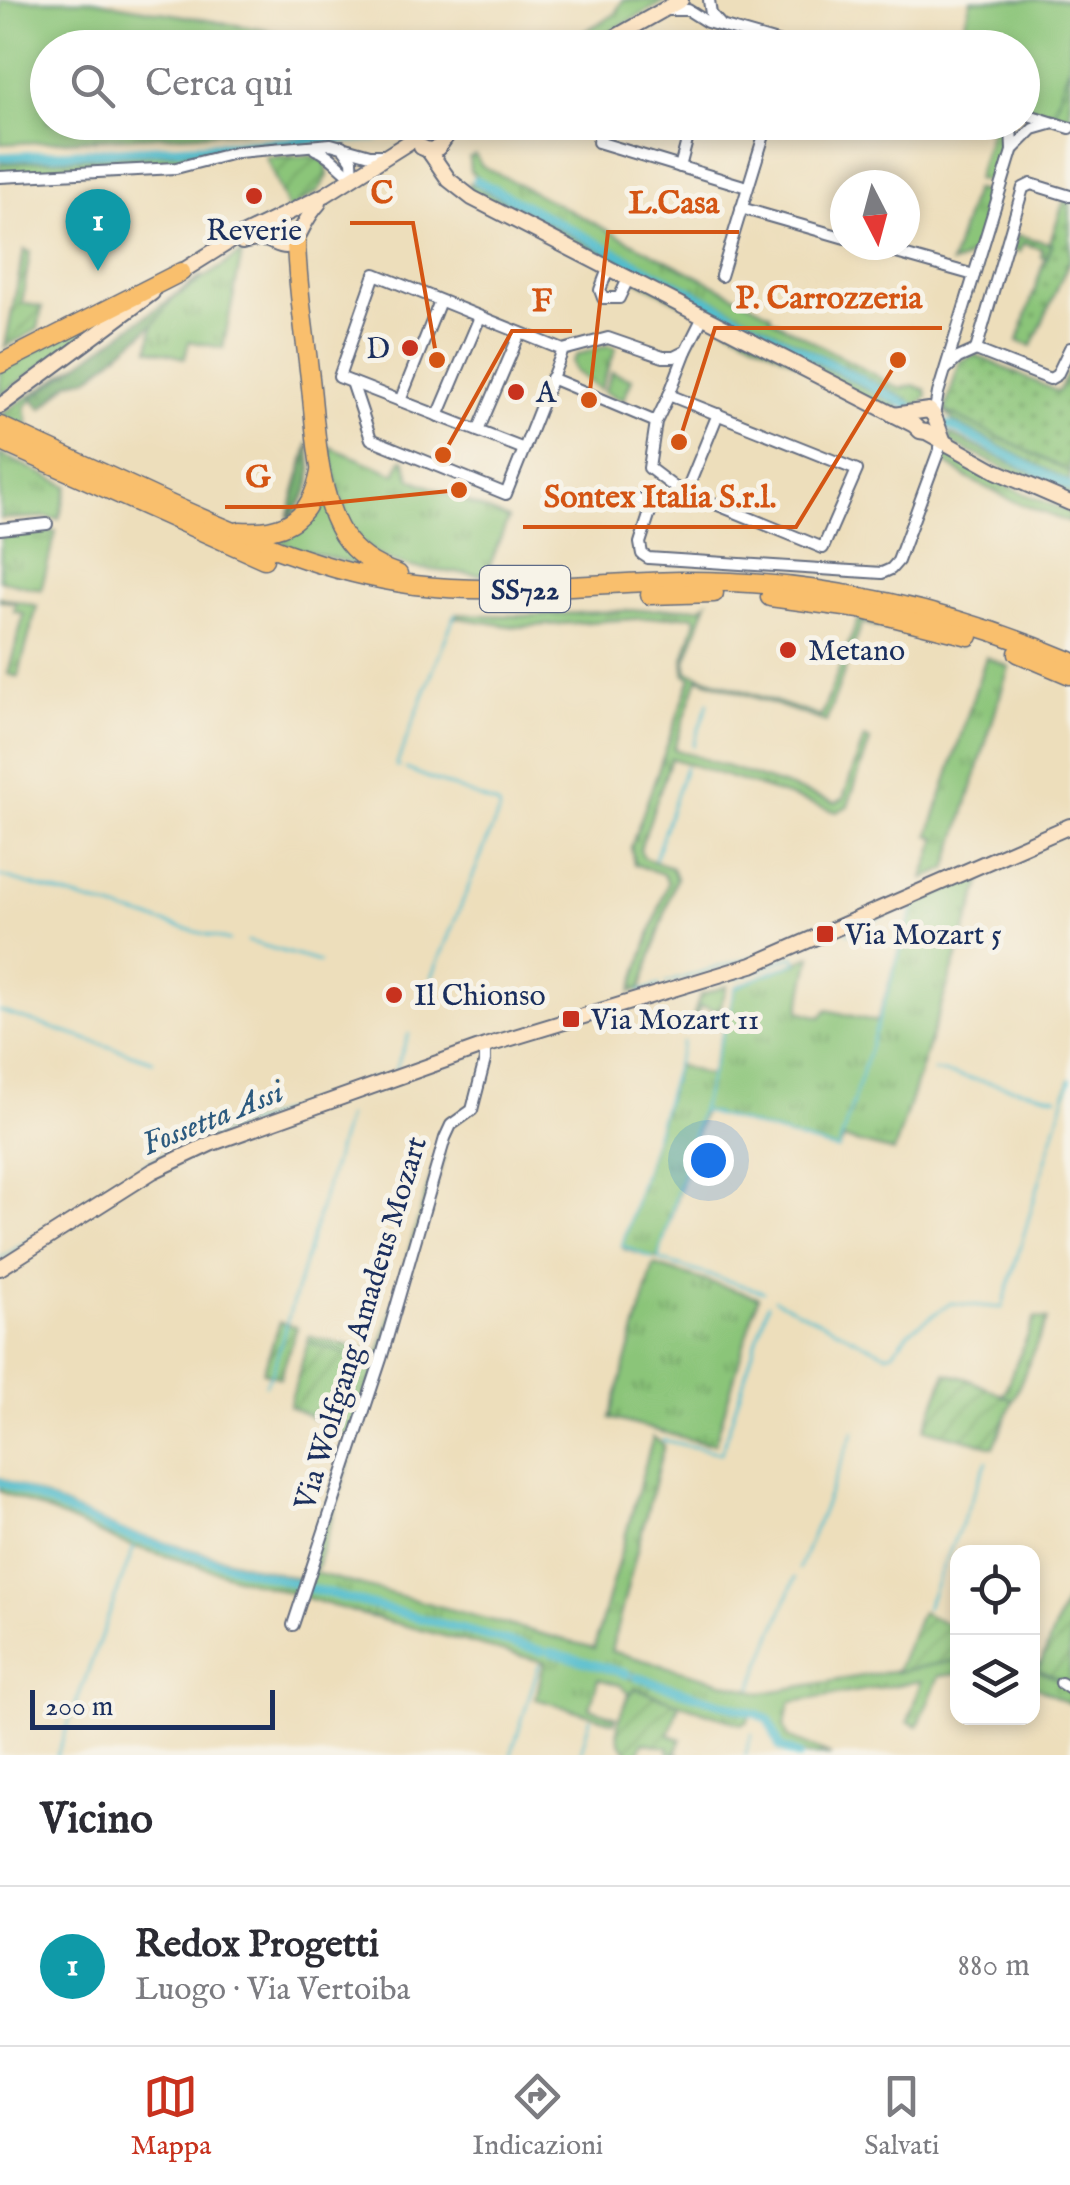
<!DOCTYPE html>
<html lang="it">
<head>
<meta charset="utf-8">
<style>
	body { margin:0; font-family:"IM FELL English",serif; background:#f7f7f7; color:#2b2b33 }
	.controls { position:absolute; right:30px; bottom:30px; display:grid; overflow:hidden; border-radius:20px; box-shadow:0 5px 15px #0003 }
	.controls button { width:90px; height:90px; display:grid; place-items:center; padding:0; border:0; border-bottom:2px solid #e1e1e2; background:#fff; color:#2b2b33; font:50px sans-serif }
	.compass { position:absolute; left:830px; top:170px; width:90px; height:90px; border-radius:50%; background:#fff; box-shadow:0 5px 15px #0003; rotate:174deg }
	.scale { position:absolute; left:30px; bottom:25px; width:245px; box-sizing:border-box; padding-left:10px; border:5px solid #1b2f5e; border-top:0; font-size:28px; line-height:35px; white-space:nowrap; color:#1b2f5e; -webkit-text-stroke:8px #f7f3e8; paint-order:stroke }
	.you { position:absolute; left:708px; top:1160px; width:35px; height:35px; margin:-25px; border:8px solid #fff; border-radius:50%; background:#1a73e8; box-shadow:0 0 0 15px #1a73e833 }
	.badge { display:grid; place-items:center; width:65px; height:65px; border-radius:50%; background:#c8321e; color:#fff; font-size:32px; font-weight:700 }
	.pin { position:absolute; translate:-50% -82px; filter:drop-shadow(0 2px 5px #0008) }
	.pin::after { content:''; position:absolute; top:52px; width:35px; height:30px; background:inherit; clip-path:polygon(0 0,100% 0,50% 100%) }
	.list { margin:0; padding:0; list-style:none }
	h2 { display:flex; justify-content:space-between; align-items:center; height:130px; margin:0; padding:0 40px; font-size:42px }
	h2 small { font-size:32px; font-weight:400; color:#7c7c81 }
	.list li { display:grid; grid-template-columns:65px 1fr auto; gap:30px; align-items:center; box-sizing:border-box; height:160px; padding:0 40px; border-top:2px solid #e1e1e2 }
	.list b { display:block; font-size:38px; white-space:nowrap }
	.list p { margin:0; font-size:32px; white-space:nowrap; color:#7c7c81 }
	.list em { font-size:32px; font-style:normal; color:#7c7c81 }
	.icon { flex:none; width:55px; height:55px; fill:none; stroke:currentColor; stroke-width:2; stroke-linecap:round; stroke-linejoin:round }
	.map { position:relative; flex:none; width:1070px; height:1755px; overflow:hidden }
	.search { position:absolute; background:#fff; box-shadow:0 5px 15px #0003; left:30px; right:30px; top:30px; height:110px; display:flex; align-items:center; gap:25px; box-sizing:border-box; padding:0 35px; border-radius:55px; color:#7c7c81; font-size:38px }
	.sheet { height:290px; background:#fff }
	nav { display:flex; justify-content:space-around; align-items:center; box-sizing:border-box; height:140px; border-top:2px solid #e1e1e2; background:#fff; font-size:28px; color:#7c7c81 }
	nav a { display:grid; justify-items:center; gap:5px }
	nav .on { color:#c8321e }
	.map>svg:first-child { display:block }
	.grass { fill:url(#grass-tufts); stroke:#537a6c; stroke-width:2.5 }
	.forest { fill:url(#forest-crowns); stroke:#466c64; stroke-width:2.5 }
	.park { fill:url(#park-dots); stroke:#537a6c; stroke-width:2.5 }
	.garden { fill:url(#garden-furrows); stroke:#537a6c; stroke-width:2.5 }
	.pitch { fill:#8bc579; stroke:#537a6c; stroke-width:2.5 }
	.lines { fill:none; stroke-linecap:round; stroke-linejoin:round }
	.stream { stroke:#52bdcd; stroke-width:2.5 }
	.canal { stroke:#52bdcd; stroke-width:9 }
	.street-casing { stroke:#646c7f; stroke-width:14 }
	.secondary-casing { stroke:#646c7f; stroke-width:18 }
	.highway-casing { stroke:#646c7f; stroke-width:21 }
	.street { stroke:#fff; stroke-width:10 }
	.secondary { stroke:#fde5c5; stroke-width:14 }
	.highway { stroke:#f9bf6d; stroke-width:18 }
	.poi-dot { fill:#c8321e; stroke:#f7f3e8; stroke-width:4 }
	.labels { text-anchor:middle; stroke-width:10; stroke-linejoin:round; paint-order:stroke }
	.shield { fill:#f7f3e8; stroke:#5d6a87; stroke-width:2.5 }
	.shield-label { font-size:28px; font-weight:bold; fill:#1b2f5e }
	.poi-label { font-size:30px; fill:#1b2f5e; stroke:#f7f3e8; text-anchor:start }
	.street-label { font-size:30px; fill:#1b2f5e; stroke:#f7f3e8 }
	.water-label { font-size:32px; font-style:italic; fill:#2c5a7f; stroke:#f7f3e8 }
	.leader { fill:none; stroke:#d45514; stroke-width:4 }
	.callout-dot { fill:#d45514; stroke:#f7f3e8; stroke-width:4 }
	.callout-label { font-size:32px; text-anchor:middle; font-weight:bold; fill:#d45514; stroke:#f7f3e8; stroke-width:10; stroke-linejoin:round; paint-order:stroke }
</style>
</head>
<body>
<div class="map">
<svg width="1070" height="1755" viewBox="0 0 1070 1755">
	<defs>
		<pattern id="grass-tufts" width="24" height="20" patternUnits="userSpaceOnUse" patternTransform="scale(2.5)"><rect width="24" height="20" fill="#8bc579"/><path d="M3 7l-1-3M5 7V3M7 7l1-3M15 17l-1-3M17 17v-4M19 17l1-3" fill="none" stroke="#71a066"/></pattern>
		<pattern id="forest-crowns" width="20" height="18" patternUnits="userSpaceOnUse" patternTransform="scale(2.5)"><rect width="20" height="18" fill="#70aa69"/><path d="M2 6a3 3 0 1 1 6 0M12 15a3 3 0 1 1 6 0" fill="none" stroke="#5b8b5a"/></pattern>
		<pattern id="park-dots" width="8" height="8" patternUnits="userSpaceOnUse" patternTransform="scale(2.5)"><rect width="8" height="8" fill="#8bc579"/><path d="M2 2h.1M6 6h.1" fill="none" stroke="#71a066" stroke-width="1.8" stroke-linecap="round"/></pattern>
		<pattern id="garden-furrows" width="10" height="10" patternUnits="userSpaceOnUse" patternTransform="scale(2.5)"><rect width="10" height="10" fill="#8bc579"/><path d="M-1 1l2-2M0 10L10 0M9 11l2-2" fill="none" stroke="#71a066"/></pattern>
	</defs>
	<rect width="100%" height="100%" fill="#f7f3e8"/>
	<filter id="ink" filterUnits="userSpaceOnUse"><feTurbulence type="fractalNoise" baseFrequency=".01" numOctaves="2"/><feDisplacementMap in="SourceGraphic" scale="20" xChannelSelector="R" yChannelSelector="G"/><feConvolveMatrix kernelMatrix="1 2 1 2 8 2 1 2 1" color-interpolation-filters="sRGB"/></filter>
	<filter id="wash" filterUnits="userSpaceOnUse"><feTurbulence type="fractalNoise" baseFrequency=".0048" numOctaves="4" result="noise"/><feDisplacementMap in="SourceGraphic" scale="40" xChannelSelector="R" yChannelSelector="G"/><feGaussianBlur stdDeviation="2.25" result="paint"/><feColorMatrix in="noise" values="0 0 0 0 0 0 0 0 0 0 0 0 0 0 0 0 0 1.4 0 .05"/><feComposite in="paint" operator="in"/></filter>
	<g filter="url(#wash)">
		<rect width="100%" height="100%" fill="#eddebb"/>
		<g class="grass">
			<path d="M623,0h45l-87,47 -27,1 60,-33z"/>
			<path d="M1070,63v56l-17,-5z"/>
			<path d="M993,123h13c6,19 -3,38 -9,57l-4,3 -17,-4z"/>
			<path d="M225,150l-50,13 -175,14v-14z"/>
			<path d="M475,155l6,10 290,149 -1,4 130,71 13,-4 13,5 1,7 -8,7 -6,1 -4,-5 -428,-220 -11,-9 -1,-13z"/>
			<path d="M469,183l428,222 3,5 -8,2 -424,-219z"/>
			<path d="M974,189l17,6c-6,27 -9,64 -40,69z"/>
			<path d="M242,253l-19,95 -34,-7 -4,17 -36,-9 4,-24 18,-25z"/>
			<path d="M145,294l-145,101v-26z"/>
			<path d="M608,345l8,3 -16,42 -25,-19 -3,-9 5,-7z"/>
			<path d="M74,367l-49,39 3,21 -28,-12z"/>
			<path d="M612,372l20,7 -9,21 -19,-8z"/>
			<path d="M945,411l125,61v10l-116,-60z"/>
			<path d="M949,434l121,57v8l-119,-56z"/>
			<path d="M330,447l65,27 7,-15h2l7,20 97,40 -22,56c-109,-8 -138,-10 -156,-128z"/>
			<path d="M942,451l83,43 45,18v11l-59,-23 -42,-21 -26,-18z"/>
			<path d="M0,454l68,32 -9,33 -15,-2 -44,2z"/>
			<path d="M322,488l51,82 -119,-34 21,-1z"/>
			<path d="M44,530l12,2 -15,58 -41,-10 1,-43z"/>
			<path d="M0,597l37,9 -19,71 -10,-3 16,-60 -10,-3 1,-8 -15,-3z"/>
			<path d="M707,602l-21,59 2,11 133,45 37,-98 101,24v3l-97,-23 -36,99 -128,-44 -24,71 162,54 7,-4 21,-61 6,3 -22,65 -11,6 -166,-54 -31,91 4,9 28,10 4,10 -35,111 -10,3 37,-110 -5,-8 -29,-10 -3,-17 60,-169 -6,-4 -1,-15 12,-39 -3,-5 -177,12 -63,-10 2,-3 65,2 181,-9z"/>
			<path d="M986,657l23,10 -62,202 -24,10 14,-41 -8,-3z"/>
			<path d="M985,870l-91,282 -50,-13 -6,11 -135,-39 -45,148 -34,-10 -2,-3 55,-181 33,11 26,-89 75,-31 -12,55 22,6 6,-7 50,12 38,-118z"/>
			<path d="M437,1155l7,2 -129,416 279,75 59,-211 11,8 -53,206 151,42 195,-33v14l-18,2 -21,50 -10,-4 13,-41 -130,21 -7,23 4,12 43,18h-23l-26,-10 -14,-30 -131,-41 -84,-22 4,5 194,56 -4,9 -6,2 -105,-35 -7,5 -8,-9 -23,-6 -8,29 26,9 -2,5 -78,-23 8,-37 -180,-47 -245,-73 -119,-51v-13l122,53 180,49 75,-218 -69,-20 1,-6 70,17z"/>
			<path d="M654,1265l104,32 -43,146h-12l-93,-25z"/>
			<path d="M1035,1318l12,2 -34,80 -10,-5z"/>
			<path d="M1033,1661l7,3 -1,7 31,13v20l-37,-19z"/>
		</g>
		<g class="forest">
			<path d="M203,275l-32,25 -18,25 -64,53 -19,4 -28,27 -10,-11z"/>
			<path d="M309,442c3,42 7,44 -21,76z"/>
		</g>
		<g class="park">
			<path d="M1064,200l6,1v58l-38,87 -14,-5z"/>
			<path d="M975,355l83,37 12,-23v103l-125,-61 15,-50z"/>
		</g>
		<g class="garden">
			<path d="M310,156l16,5 2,15 -11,16 -29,18 -22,-53z"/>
			<path d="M1017,235l35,9 -5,15 -6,-2 1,-8 -19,-6 -3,9 -7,-2z"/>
			<path d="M24,250l6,2 -8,51 20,4 -4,22 -33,18z"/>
			<path d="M727,986l-8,25 -19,-5 -7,22 -3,-1 10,-32z"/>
			<path d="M280,1322l17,5 -17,51 -17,-6z"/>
			<path d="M308,1342l69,20 -24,76 -64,-32z"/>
			<path d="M946,1373l19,5 48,22 -19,47 -69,-18z"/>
			<path d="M1070,1589v95l-32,-14z"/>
			<path d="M921,1612l36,16v32l-61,12z"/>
			<path d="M635,1689l44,14 -10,32 12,4 -5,13 3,3 -11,-2 1,-5 -26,-6 -5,13h-7c-1,-1 -10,-10 -11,-12 -8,-14 5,-45 15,-54z"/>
		</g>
		<g class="pitch">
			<path d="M0,0h92l269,47 -313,1v74l330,1 -2,6 -50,-2 -326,17z"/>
			<path d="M971,0h99v63l-17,51 -30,-9 -1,-57 -64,-1z"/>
		</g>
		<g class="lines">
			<g class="stream">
				<path d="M693,746l15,-43"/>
				<path d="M400,767l-4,-1 59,-152"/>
				<path d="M406,769l92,36 2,4 -68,168"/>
				<path d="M655,859l30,-92"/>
				<path d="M0,876l128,37"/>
				<path d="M130,913l99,28"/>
				<path d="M847,933l65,-31"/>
				<path d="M247,941l72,21"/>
				<path d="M758,970l35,-14"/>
				<path d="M736,978l15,-6"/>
				<path d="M666,983l90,-27"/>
				<path d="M639,992l21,-7"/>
				<path d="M650,1003l47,-13"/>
				<path d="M0,1011l153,50"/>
				<path d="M395,1070l14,-36"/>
				<path d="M934,1071l123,26"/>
				<path d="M702,1111l136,39 78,-249"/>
				<path d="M653,1258l-31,-12 61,-204"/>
				<path d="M0,1259l158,-102 217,-79"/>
				<path d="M658,1259l78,-272 61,-25 -3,-6"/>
				<path d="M660,1260l104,32"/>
				<path d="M774,1299l112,55 7,-2 17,-21 41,-28 51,5 68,-229"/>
				<path d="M265,1385l8,-15 74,-254"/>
				<path d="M663,1440l58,13 47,-149"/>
				<path d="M799,1569l55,-138"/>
				<path d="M926,1608l61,-147"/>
				<path d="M752,1687l43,-109"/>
				<path d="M57,1755l77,-208"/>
				<path d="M511,1755l28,-90"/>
				<path d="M580,1755l10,-36"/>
				<path d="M745,1755l7,-21"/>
			</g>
			<g class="canal">
				<path d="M0,157l377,-20"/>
				<path d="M476,180l434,226"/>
				<path d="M948,425l122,62"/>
				<path d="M0,1482l119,52 184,52"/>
				<path d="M308,1588l234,63"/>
				<path d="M551,1652l76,22"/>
				<path d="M636,1677l115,35"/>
				<path d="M757,1714l12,6 11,27 19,8"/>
			</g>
		</g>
	</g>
	<g filter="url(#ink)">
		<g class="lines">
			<defs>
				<g id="street">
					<path d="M709,0l2,14 9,10"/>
					<path d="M669,10h19l19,12 91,26"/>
					<path d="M1022,113l48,15"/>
					<path d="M609,122l-11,20 149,45"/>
					<path d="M740,122l26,8"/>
					<path d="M342,146l10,14 1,17"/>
					<path d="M1014,148l19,-19 21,-6"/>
					<path d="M315,149c16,5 24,19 38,28"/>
					<path d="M680,167l12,-45"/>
					<path d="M0,177l176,-9 62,-16 93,-8 39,11h14"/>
					<path d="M1070,196l-39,-12 -8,4 -47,162 74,29 7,-4 13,-27"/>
					<path d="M741,208l104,30"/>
					<path d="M868,245l106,30"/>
					<path d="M608,269l-8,21 3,8h16l9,-19"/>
					<path d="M721,276l47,-154"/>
					<path d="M563,350l-39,99 -185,-72 36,-103 188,76 45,-12 55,19h11l12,-6 17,-34"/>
					<path d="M946,369l12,-11 18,-8"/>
					<path d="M551,378l105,44 -7,46 25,19 149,61 34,-78 -188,-75 -13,27"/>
					<path d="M352,382l19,57 135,55 18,-45"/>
					<path d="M669,395l17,-44"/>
					<path d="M400,401l40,-100"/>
					<path d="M438,416l42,-99"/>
					<path d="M934,416l4,-23 74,-242 -1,-29"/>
					<path d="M478,431l42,-98"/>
					<path d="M686,492l32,-78"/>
					<path d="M636,498l14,7 1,4 -11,34 2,11 6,4 234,15 9,-4 7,-8 44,-119"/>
					<path d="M0,529l47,-5"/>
					<path d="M293,1625l88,-266 64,-221 6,-13 21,-15 13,-50v-14"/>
					<path d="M1061,1683l9,6"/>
				</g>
				<g id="secondary">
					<path d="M596,48l85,-48"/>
					<path d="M421,147l7,3 10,-2 17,-24"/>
					<path d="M428,150l21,30 23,18 442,227 6,6 6,1 70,39 74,32"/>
					<path d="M242,242c8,-2 17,-5 26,-2 9,3 21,13 29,-2 8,-14 10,-22 22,-35"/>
					<path d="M173,277l59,-37 93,-45 92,-58 5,-10 28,-5"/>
					<path d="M0,406l152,-113"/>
					<path d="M893,415l36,-5 5,6 10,26"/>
					<path d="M0,1268l153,-97 57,-27 275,-98 267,-81 318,-139"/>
				</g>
				<g id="highway">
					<path d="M296,240c1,44 8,87 13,130 7,52 6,119 34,165 13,20 33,32 55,39"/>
					<path d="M0,364l181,-92"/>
					<path d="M0,426c55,26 110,50 165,76 82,37 160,71 250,83 88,11 177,-3 265,-4 135,-1 266,27 390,80"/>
					<path d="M0,441l264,118"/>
					<path d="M240,531c47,3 71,-13 80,-59"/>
					<path d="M650,595l64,-2"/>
					<path d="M770,597l90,12 109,27"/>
					<path d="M1018,653l52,22"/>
				</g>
			</defs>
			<use href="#street" class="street-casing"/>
			<use href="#secondary" class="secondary-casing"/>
			<use href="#highway" class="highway-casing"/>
			<use href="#street" class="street"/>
			<use href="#secondary" class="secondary"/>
			<use href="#highway" class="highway"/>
		</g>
	</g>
	<g class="poi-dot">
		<circle cx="254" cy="196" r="10"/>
		<circle cx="410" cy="348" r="10"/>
		<circle cx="516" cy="392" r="10"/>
		<circle cx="788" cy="650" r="10"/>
		<rect x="815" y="924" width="20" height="20" rx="5"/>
		<circle cx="394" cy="995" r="10"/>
		<rect x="561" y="1009" width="20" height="20" rx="5"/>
	</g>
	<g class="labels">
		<rect class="shield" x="480" y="566" width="90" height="46" rx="8"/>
		<g class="shield-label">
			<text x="525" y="599">SS722</text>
		</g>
		<g class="poi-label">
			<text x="254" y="240" text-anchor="middle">Reverie</text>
			<text x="390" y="358" text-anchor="end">D</text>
			<text x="536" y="402">A</text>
			<text x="808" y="660">Metano</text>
			<text x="845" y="944">Via Mozart 5</text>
			<text x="414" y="1005">Il Chionso</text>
			<text x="591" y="1029">Via Mozart 11</text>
		</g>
		<g class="street-label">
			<text transform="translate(360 1323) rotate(-73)" y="10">Via Wolfgang Amadeus Mozart</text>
		</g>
		<g class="water-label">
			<text transform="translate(212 1117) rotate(-22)" y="11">Fossetta Assi</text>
		</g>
	</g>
	<path class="leader" d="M437 360L413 223H350M589 400L608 232H739M679 442L715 328H942M443 455L512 331H572M459 490L291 507H225M898 360L796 527H523"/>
	<g class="callout-dot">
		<circle cx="437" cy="360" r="10"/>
		<circle cx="589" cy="400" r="10"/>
		<circle cx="679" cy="442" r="10"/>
		<circle cx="443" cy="455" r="10"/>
		<circle cx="459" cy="490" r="10"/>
		<circle cx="898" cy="360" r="10"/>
	</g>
	<g class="callout-label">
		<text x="382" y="203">C</text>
		<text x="674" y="213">L.Casa</text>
		<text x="829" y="308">P. Carrozzeria</text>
		<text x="542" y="311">F</text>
		<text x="258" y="487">G</text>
		<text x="660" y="507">Sontex Italia S.r.l.</text>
	</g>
</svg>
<div class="controls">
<button><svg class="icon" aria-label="locate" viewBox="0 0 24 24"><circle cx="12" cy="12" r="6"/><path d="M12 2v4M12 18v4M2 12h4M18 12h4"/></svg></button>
<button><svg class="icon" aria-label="layers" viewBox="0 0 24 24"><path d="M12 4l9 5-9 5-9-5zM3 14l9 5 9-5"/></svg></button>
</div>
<svg class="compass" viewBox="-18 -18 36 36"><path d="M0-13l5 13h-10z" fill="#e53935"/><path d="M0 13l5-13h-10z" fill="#7c7c81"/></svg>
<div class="scale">200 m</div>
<div class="you"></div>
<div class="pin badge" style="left:98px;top:271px;background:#0f9aa8">1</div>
<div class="search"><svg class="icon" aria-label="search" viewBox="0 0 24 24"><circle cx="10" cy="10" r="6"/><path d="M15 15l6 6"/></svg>Cerca qui</div>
</div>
<section class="sheet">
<h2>Vicino<small></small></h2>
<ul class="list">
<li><span class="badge" style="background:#0f9aa8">1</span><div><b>Redox Progetti</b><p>Luogo · Via Vertoiba</p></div><em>880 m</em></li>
</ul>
</section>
<nav>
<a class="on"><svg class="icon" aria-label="map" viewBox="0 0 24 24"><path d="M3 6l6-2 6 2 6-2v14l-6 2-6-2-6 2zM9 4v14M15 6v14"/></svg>Mappa</a>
<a><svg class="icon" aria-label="directions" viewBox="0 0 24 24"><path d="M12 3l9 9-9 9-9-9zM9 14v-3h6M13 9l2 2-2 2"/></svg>Indicazioni</a>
<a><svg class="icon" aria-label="saved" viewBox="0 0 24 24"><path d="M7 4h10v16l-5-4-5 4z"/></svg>Salvati</a>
</nav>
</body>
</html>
